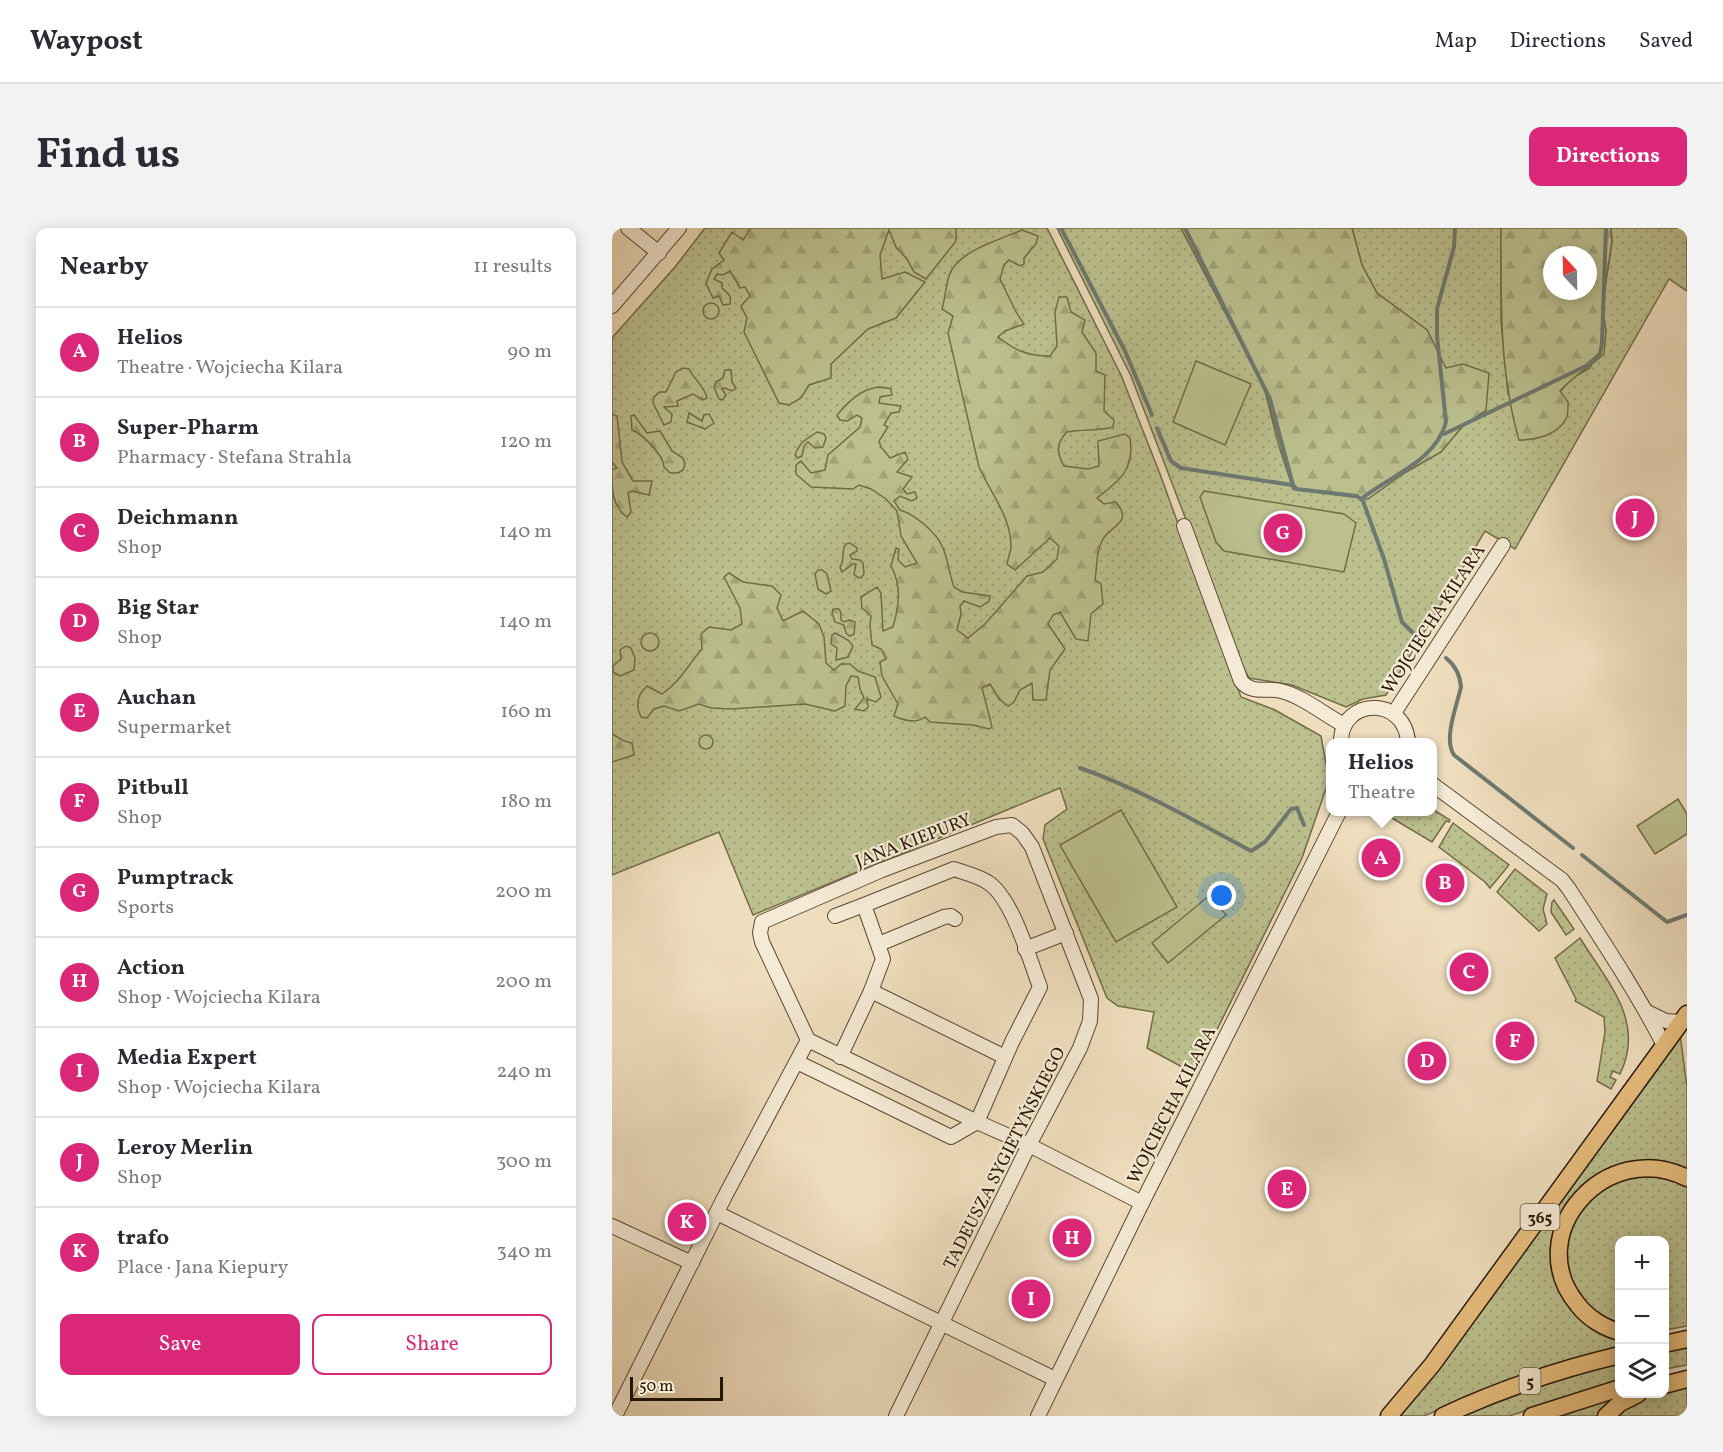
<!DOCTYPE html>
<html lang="en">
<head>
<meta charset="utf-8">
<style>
	body { margin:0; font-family:Vollkorn,serif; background:#f2f2f3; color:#2b2b33 }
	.controls { position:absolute; right:18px; bottom:18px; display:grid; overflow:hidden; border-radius:12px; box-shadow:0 3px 15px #0003 }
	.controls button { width:54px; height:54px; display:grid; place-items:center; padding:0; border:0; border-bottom:2px solid #e1e1e2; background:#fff; color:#2b2b33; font:30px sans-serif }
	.compass { position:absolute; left:931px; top:18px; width:54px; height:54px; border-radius:50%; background:#fff; box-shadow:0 3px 15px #0003; rotate:338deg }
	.scale { position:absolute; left:18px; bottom:15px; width:93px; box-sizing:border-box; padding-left:6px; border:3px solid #271701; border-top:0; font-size:16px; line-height:21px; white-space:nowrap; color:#271701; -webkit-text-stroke:4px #f5ead5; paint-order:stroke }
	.you { position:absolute; left:610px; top:668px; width:21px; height:21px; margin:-15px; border:4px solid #fff; border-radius:50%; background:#1a73e8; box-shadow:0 0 0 9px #1a73e833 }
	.badge { display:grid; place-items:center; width:39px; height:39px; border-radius:50%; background:#db2777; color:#fff; font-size:20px; font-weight:700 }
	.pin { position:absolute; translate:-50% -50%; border:3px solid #fff; box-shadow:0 2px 6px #0006 }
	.popup { position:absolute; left:714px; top:510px; width:111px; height:78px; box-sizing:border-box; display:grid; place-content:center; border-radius:12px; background:#fff; filter:drop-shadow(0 2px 4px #0005); font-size:20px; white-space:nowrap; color:#7c7c81 }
	.popup b { font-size:22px; color:#2b2b33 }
	.popup::after { content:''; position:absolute; left:50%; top:100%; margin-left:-12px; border:12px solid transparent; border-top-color:#fff }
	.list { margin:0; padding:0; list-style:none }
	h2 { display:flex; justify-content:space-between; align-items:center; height:78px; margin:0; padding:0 24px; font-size:26px }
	h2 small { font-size:20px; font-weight:400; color:#7c7c81 }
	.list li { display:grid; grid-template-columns:39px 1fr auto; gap:18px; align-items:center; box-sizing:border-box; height:90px; padding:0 24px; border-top:2px solid #e1e1e2 }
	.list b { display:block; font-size:22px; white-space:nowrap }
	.list p { margin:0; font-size:20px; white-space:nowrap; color:#7c7c81 }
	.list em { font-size:20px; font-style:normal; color:#7c7c81 }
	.actions { display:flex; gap:12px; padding:18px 24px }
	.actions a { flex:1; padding:14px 0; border:2px solid #db2777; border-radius:12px; text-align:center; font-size:21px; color:#db2777 }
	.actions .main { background:#db2777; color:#fff }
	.icon { flex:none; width:33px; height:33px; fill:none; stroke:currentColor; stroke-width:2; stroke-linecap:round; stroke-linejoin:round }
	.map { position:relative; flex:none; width:1075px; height:1188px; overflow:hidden; border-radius:12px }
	header { display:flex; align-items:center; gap:36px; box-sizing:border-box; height:84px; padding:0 30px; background:#fff; border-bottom:2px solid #e1e1e2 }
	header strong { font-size:28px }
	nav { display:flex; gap:33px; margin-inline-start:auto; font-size:21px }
	.intro { display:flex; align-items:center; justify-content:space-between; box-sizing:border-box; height:144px; padding:0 36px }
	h1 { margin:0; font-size:42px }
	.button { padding:15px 27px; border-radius:12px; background:#db2777; color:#fff; font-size:21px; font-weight:700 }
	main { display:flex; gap:36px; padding:0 36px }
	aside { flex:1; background:#fff; border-radius:12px; box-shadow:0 3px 15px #0003 }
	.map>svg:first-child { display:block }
	.grass { fill:url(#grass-dots); stroke:#726c48; stroke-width:1.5 }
	.forest { fill:url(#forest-firs); stroke:#726c48; stroke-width:1.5; fill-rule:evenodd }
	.garden { fill:#bcc08f; stroke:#726c48; stroke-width:1.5 }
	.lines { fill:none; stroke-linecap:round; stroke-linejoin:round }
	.stream { stroke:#6e7970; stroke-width:4 }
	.minor-casing { stroke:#594930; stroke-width:16 }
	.major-casing { stroke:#271701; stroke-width:19 }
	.minor { stroke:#f5ead5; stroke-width:14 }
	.major { stroke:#e8bf7f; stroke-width:16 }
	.labels { text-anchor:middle; stroke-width:4.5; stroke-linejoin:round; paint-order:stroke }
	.shield { fill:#f5ead5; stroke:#655641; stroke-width:1.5 }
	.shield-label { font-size:16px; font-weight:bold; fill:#271701 }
	.street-label { font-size:18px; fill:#271701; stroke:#f5ead5 }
</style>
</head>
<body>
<header>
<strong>Waypost</strong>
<nav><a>Map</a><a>Directions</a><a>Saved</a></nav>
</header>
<div class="intro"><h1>Find us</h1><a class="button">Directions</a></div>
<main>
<aside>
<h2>Nearby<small>11 results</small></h2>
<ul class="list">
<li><span class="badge">A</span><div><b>Helios</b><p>Theatre · Wojciecha Kilara</p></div><em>90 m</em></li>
<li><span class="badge">B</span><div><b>Super-Pharm</b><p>Pharmacy · Stefana Strahla</p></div><em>120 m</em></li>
<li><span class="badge">C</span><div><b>Deichmann</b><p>Shop</p></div><em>140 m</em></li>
<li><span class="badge">D</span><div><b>Big Star</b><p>Shop</p></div><em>140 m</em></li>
<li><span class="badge">E</span><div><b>Auchan</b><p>Supermarket</p></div><em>160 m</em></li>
<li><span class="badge">F</span><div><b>Pitbull</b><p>Shop</p></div><em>180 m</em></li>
<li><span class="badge">G</span><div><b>Pumptrack</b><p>Sports</p></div><em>200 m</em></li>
<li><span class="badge">H</span><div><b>Action</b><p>Shop · Wojciecha Kilara</p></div><em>200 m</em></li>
<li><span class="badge">I</span><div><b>Media Expert</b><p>Shop · Wojciecha Kilara</p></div><em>240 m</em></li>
<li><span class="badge">J</span><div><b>Leroy Merlin</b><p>Shop</p></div><em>300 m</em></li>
<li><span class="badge">K</span><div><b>trafo</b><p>Place · Jana Kiepury</p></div><em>340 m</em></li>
</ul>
<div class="actions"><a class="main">Save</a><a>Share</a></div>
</aside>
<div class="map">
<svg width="1075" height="1188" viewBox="0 0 1075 1188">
	<defs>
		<pattern id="grass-dots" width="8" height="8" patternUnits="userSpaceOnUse" patternTransform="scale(1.5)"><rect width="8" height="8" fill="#bcc08f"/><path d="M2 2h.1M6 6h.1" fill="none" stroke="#a2a47a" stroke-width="1.8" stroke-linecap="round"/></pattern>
		<pattern id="forest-firs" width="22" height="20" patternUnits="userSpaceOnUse" patternTransform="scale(1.5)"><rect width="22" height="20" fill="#bcc08f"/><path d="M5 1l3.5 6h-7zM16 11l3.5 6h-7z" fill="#a2a47a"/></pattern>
	</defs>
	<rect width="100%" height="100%" fill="#efdebe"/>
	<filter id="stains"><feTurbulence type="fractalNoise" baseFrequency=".00333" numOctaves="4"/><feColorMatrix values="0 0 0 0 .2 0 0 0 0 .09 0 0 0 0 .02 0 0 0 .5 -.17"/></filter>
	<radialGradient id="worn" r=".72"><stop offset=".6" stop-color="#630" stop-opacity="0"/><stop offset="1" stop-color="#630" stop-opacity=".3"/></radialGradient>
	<g class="grass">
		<path d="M93,0h342l74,147 39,99 81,223 34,13 46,26 8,44 -27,78 -107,216 -48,-26 7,-36 -36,-6 -11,-8 -64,-159 2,-14 22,-16 -7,-21 -307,127 -34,-83 -107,43v-537l63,-71z"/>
		<path d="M445,0h124l83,159 14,56 15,46 113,-17 35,-20 20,-24 25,-18 -40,-41 -19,-39 -50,-37 -15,-28 -10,-37h149v93l7,73 52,-2 12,-14 18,-10 16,-37 -4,-23 10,-67 -1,-13h76v63l-18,-12 -154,270 -30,-18 -99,164 -23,4 -17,8 -54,-22 -43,-7 -7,-12 -111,-290z"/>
		<path d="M820,581l18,11 -1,2 -3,-1 -14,21 -42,-25 3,-5h39z"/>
		<path d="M841,595l56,42 -19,23 -5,-6 -46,-35z"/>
		<path d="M903,641l32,25 -4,15 4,15 -8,7 -42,-39z"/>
		<path d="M942,672l20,29 -8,6 -15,-23 1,-10z"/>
		<path d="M968,710c27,44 66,83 40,136l-7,-3 -3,6 6,3 -5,9 -14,-8 8,-49 -1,-15 -29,-16 1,-2 -21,-41z"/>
		<path d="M1068,806l7,53v85l-93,6 -11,9 -28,86 64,65v8l-31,9 -106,36 -58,25h-26z"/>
		<path d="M1046,946l29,11v141l-22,4 -1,-90h-44v87l-29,-16 -20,-26 -6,-35 13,-39 36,-30z"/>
		<path d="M1075,1120v17l-22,4 -1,-17z"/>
		<path d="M1007,1134v19l-110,35h-48l111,-41z"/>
		<path d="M1075,1159v29h-73l27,-19 23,-3 1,-2z"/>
		<path d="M996,1171l2,2 -11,15h-46z"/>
	</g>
	<g class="forest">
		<path d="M139,0h205v13l-30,38 -12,-7 -7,-13 -11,-12 -7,-17 -9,25 2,24 23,-7 20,10 -29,36 -28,11 -37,35v14l-22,7 -8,13 -12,7 -10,-2 -35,-71 3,-14 -6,-12 9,-10 -5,-9 -5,1 -10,-17 -7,4 -6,-1 -3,5 8,4v5c6,6 10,7 8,16l-7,1 -4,-9 -6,2 -7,-15 6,-14 12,-9 -5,-7 13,-21 11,8z"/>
		<path d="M569,0h171l10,37 15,28 50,37 19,38 17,-4 26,9 -3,37 -25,18 -20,24 -35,20 -38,27 -75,-10 -29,-102z"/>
		<path d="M889,0h110l1,13 -10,67 4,23 -2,23c-14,13 -31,22 -44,37l8,11c0,4 0,11 -1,15 -8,18 -31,23 -48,23 -20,-69 -18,-141 -18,-212zM940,27h36v36h-36z"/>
		<path d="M410,2l16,6 -2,8 -12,14v6l-4,2 -11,-6 -5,5 -4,14 16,33 8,12 -19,7 -7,6c18,14 30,19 52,19l7,-10 -2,-34 4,-15h8l4,15 14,8 -3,12 14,21v18l9,4 -1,36 10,9 -1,7c-11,4 -32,2 -46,5 -11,12 -11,19 -3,34l24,3 11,-3 -1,-25 27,-7 5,4c5,32 -11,43 -33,60l7,6 12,-2c19,23 -9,23 -15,41 -5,11 -4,25 -6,37l6,4 2,20 -12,10 -3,27 -12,-2 -16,-27 -7,3 -5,9 17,25 -15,21 -4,30h-13l-1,-17 -12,7 -6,12 -6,4 -9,-7 -9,-15 -8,4 10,39 -3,2 -16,-4 -43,-3 -5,-5c-9,7 -20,4 -31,-1l4,-12 -16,-28 -2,-14 6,-3 -5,-10 -9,-4 -2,-20 1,-9 -9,-8 -1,-11 16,-10 4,6 2,38 10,-4c6,-21 9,-41 -2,-61l5,-18 3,1 -1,11 7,7 12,-4 -16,-27 -4,-25 -11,-12 -15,-10 -12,-4 -6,4 -42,-2 -15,-13v-9l5,-4 10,12 14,-3 3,-15 32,-28 2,-9 -5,-3 -10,6 -7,-1 -3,-5c14,-17 32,-33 54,-26l1,6 -12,2 -1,6 22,3 -2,6 -8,1 -7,12 4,2 -9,14 2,6 9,11 15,-6 3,7 -11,13 15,5 -9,12 4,5 8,-2 2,6 -5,3 -12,-5 -6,5 6,9c14,4 36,22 42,36 6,12 7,28 12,41l8,5 28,4 -1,5 -9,6 -16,-6 -4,5 1,8 -4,16 11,8 17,-14 42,-48 16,-4 14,-13 2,-13 -9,-8 -35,32 -8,-6c1,-6 4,-13 4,-18 0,-29 -21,-54 -32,-79l-31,-134 5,-17 -11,-7c3,-11 4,-23 7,-33 8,-25 50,-36 73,-46z"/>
		<circle cx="99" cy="83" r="8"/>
		<path d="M71,140l6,1c5,10 16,18 18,29l-4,2 -10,-6 -16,7 1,5 -14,1 8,7 -1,8 -7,3 -11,-22 1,-6 6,-5h6l10,-20z"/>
		<path d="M113,142h6l1,12 4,6 -4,3 -7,-3 -3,1 4,6 -4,5 -3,-1 -5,-12 2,-5 7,-4z"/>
		<path d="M77,185l13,8 2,-6 5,-1 5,9 -9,6 -18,-7z"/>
		<path d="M0,186l5,2 5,46 11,19h19l-3,14 -17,-4 -4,2 3,19 -4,5c-15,-11 -15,-26 -15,-47l5,-2 -5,-6z"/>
		<path d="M22,187l13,18 13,-2 12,20 11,7 2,6 -2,6 -5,3h-8l-6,-6c0,-11 -21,-33 -32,-37l-1,-14z"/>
		<path d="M205,204l7,2 2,4 -3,9 -8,1 -7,-6 -4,4 -2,10 -4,2 -3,-3c6,-15 10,-14 22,-23z"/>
		<path d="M238,315l7,5v3l-7,4 2,4 8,1 3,3 1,11 -3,4 -4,-1 -3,-3 2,-10h-3l-11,8 -2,-5c6,-9 0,-15 6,-23z"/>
		<path d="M206,342h4l5,4 4,17 -5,3 -8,-5 -3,-15z"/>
		<path d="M117,345l14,9 29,4 9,9 -4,13 6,13 20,-10 16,13 5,13 2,26 8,7 7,-6h9l8,7 17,6 6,20 -5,5 -9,-3 1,8 -4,4 -9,-2 9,-11 -4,-9 -2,-12 -7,-1 -5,10 -1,20 -10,5 -30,-7 -73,5 -21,-1 -12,-4 -20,7 -15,-5 -10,3 -7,9 -6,-1c-6,-12 -4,-22 6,-31l15,8c19,-13 25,-28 40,-45l-1,-15 8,-7 22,3 11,-6 -2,-16 -16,-31z"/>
		<path d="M221,381h6l2,4v7l3,2 5,-2 6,2 -1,12 -4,2 -4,-3 -2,-8 -9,-3 -3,-9z"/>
		<circle cx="38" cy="414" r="9"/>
		<path d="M223,405l13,7 5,6 -5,11 -12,3 1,-12 -6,-4 1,-9z"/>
		<path d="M14,418l5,2 4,10 -1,12 -14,6 -7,-4v-6l8,-7 -1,-9z"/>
		<path d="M0,506l12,7 8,2 2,12 -22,7z"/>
		<circle cx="94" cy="514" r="7"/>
	</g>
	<g class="garden">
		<path d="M584,133l55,23 -26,61 -52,-23z"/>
		<path d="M592,263l140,23 12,9 -12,49 -120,-21 -8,-9 -16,-45z"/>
		<path d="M1066,571l9,15v20l-32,20 -18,-28z"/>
		<path d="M509,582l56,97 -61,35 -56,-97z"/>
		<path d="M598,667l16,20 -58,48 -16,-20z"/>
	</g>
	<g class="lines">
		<g class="stream">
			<path d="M449,0l64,123 27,64"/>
			<path d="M573,0l85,171 23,86 3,4 61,7 6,5 21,58 18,63 22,22"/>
			<path d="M545,200l14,33 10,7 111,17"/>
			<path d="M832,206l142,-68 14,-12 2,-11 4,-115"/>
			<path d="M749,271c29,-23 75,-38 85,-77l-9,-86v-27l17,-62 1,-19"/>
			<path d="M834,430c10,8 14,17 15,29 -4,18 -18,52 -7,68l119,93"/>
			<path d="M468,540c60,21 115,53 171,83l14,-9 26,-33 6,-1 7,17"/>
			<path d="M970,627l85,67 20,-7"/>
		</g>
		<defs>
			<g id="minor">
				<path d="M16,0l31,25"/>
				<path d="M0,78l67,-78"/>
				<path d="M572,298l57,155c11,14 25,6 40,10 21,5 44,24 63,34"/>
				<path d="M782,485l109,-168"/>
				<path d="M729,514c0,-45 64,-46 67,0"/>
				<path d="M820,556l130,96 7,9c33,51 67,102 95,156"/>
				<path d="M223,688l29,-11"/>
				<path d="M267,716l65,-27 7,-1 4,3"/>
				<path d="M413,721l41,-16"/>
				<path d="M259,763l134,66"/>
				<path d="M1035,784l19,9 16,1"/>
				<path d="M185,834l154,75 26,-15 35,-80 28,-55c-11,-29 -27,-87 -51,-104 -10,-7 -24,-10 -35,-14l-90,36 19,54 -12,32 -31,66"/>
				<path d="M105,985l338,166"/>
				<path d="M0,998l80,37"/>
				<path d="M3,1188l110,-220 83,-156"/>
				<path d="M284,1188l133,-271 51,-97 10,-27 1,-22 -59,-152 -10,-14 -10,-8 -16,2 -114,43 -120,52 -2,11 2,9 46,98 169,82 52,23 113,58"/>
				<path d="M426,1188l104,-213 197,-391"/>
			</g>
			<g id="major">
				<path d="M1008,1104c-16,-4 -32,-14 -42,-27 -59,-71 29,-168 109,-127"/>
				<path d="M1052,1116l23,-5"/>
				<path d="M1052,1157l23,-6"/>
				<path d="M777,1188l43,-51 255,-351"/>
				<path d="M831,1188c56,-26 117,-47 177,-61"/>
				<path d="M920,1188l88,-28"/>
				<path d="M994,1188l14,-13 18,-9"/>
			</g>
		</defs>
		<use href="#minor" class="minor-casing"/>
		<use href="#major" class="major-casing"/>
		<use href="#minor" class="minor"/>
		<use href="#major" class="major"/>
	</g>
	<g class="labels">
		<g class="shield">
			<rect x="908.5" y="976" width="39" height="26" rx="4.5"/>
			<rect x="907.5" y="1140" width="21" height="26" rx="4.5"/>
		</g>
		<g class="shield-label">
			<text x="928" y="995">365</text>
			<text x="918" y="1159">5</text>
		</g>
		<g class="street-label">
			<text transform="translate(821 391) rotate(-57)" y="6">WOJCIECHA KILARA</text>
			<text transform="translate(301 612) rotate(-21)" y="6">JANA KIEPURY</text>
			<text transform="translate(559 877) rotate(-63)" y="6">WOJCIECHA KILARA</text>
			<text transform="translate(392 930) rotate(-63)" y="6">TADEUSZA SYGIETYŃSKIEGO</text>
		</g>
	</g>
	<rect width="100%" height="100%" filter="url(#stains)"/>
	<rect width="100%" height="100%" fill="url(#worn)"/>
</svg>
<div class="controls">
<button>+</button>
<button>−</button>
<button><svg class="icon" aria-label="layers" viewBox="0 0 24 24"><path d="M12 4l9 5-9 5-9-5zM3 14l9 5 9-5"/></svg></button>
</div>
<svg class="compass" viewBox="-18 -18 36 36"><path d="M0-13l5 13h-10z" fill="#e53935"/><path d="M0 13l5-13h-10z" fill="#7c7c81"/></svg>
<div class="scale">50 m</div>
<div class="you"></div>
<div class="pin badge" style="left:769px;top:630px">A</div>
<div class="popup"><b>Helios</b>Theatre</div>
<div class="pin badge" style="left:833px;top:655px">B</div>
<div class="pin badge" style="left:857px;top:744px">C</div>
<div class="pin badge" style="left:815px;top:833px">D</div>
<div class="pin badge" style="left:675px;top:961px">E</div>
<div class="pin badge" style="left:903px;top:813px">F</div>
<div class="pin badge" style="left:671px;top:305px">G</div>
<div class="pin badge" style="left:460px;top:1010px">H</div>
<div class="pin badge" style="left:419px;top:1071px">I</div>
<div class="pin badge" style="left:1023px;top:290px">J</div>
<div class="pin badge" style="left:75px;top:994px">K</div>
</div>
</main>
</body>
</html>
